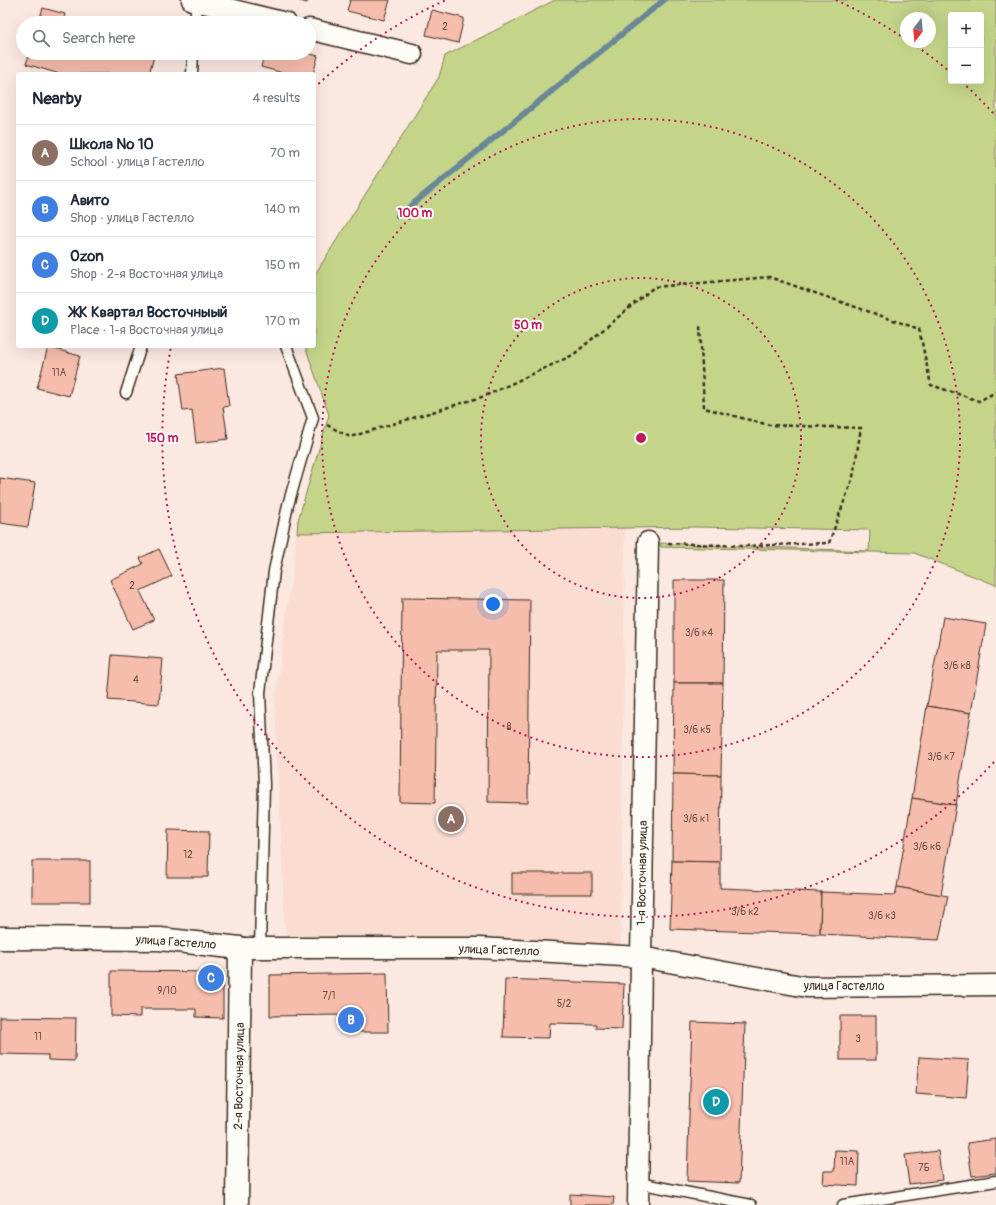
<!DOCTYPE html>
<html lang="en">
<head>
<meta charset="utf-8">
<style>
	body { margin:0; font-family:Pangolin,sans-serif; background:#f6f6f7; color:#1f2937 }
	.controls { position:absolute; right:12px; top:12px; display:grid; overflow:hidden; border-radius:4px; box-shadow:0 4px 16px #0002 }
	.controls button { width:36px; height:36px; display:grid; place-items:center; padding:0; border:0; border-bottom:1px solid #e0e1e3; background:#fff; color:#1f2937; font:20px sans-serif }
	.compass { position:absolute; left:900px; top:12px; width:36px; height:36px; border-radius:50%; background:#fff; box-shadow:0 4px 16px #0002; rotate:196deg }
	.you { position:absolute; left:493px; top:604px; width:14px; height:14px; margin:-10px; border:3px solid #fff; border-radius:50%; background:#1a73e8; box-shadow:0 0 0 6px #1a73e833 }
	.badge { display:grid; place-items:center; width:26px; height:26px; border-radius:50%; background:#d1495b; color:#fff; font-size:13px; font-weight:700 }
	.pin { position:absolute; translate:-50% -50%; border:2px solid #fff; box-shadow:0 1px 4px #0006 }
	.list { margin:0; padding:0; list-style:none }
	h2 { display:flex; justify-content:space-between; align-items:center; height:52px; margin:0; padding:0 16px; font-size:17px }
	h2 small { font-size:13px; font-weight:400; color:#747a83 }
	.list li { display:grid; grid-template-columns:26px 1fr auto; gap:12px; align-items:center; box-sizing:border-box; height:56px; padding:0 16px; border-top:1px solid #e0e1e3 }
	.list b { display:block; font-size:15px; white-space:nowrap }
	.list p { margin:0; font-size:13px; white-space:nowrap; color:#747a83 }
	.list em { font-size:13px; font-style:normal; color:#747a83 }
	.icon { flex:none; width:22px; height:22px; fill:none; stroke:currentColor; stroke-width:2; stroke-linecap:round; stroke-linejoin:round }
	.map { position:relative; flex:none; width:996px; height:1205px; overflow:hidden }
	.search { position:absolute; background:#fff; box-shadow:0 4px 16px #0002; left:16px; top:16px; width:300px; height:44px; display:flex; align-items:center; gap:10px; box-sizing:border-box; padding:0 14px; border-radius:22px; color:#747a83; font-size:15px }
	.panel { position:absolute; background:#fff; box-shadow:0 4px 16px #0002; left:16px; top:72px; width:300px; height:276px; border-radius:4px }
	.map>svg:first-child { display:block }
	.built { fill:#fadcd1 }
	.green { fill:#c4d58a; stroke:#808054; fill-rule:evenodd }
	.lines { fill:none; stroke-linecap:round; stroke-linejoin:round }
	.stream { stroke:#698897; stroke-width:6 }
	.building { fill:#f6bdad; stroke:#3b2a1e }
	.lane-casing { stroke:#3b2a1e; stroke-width:13 }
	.street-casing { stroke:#3b2a1e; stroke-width:23 }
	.secondary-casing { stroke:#3b2a1e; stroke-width:25 }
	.path { stroke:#3b2a1e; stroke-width:2.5; stroke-dasharray:4 3; stroke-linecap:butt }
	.lane { stroke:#fdfcf7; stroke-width:10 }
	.street { stroke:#fdfcf7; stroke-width:20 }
	.secondary { stroke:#fdfcf7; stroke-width:22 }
	.ring { fill:none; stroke:#c2185b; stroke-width:2; stroke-dasharray:2 4 }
	.labels { text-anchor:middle; stroke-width:4; stroke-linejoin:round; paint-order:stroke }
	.number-label { font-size:10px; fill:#6a4f42 }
	.street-label { font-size:12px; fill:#3b2a1e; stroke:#fdfcf7 }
	.centre { fill:#c2185b; stroke:#fdfcf7; stroke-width:2 }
	.ring-label { font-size:12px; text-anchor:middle; font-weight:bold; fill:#c2185b; stroke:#fdfcf7; stroke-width:4; stroke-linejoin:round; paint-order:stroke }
</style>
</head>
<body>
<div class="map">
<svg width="996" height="1205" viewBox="0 0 996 1205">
	<rect width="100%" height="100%" fill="#fbe9e1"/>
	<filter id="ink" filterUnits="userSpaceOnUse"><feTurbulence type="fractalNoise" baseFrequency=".025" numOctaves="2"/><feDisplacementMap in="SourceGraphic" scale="8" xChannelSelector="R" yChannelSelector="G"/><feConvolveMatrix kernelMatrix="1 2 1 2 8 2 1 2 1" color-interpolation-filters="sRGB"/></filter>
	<g filter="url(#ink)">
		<path class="built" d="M625,528l-4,419 -336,-12 -10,-232 22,-170z"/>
		<path class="green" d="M555,0h441v585l-82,-32 -253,-6 -2,-4 210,8 1,-21 -176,-3 -397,6 1,-13 31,-105 -24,-69h9v-70l125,-199 6,-21zM951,15h30v66h-30zM906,18h24v24h-24z"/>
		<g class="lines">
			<path class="stream" d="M398,216l266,-216"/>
		</g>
		<g class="building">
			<path d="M296,0h12l-1,3z"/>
			<path d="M350,0h40l-6,20 -37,-9z"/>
			<path d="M43,8l22,6 -2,9h-25z"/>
			<path d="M432,10l32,8 -6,25 -32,-8z"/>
			<path d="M30,53h125l-6,21h-89l-34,-10z"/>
			<path d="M265,53h42l11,3 -5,18h-26l-26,-7z"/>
			<path d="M48,347l32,9 -11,40 -32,-8z"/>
			<path d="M224,368l5,38 -6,1 5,32 -32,4 -4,-33 -9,1 -5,-37z"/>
			<path d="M0,478l35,5 -7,44 -28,-4z"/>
			<path d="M159,549l13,27 -32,15 14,29 -21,9 -23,-49 33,-16 -3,-6z"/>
			<path d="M674,580h50l-1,103h-49z"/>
			<path d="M402,598l128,2 -2,203 -40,-1 1,-152h-52l-2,153 -35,-1z"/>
			<path d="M943,617l43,7 -15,89 -44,-7z"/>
			<path d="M112,655l51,4 -4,45 -51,-4z"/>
			<path d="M674,683h49l-2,92 -48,-1z"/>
			<path d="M927,706l44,7 -15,92 -44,-7z"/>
			<path d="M673,774l48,1 -1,87 -48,-1z"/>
			<path d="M912,798l44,7 -15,90 -44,-8z"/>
			<path d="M168,830l41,1 -1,46h-41z"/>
			<rect x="32" y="861" width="58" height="41"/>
			<path d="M672,861l48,1v26l101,4 -1,42 -150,-5z"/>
			<rect x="512" y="873" width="80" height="21"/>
			<path d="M897,887l51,9 -9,44 -119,-6 1,-42 74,3z"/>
			<path d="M111,971l112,1v46l-27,-1v-8h-56v8l-29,-1z"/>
			<path d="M387,973l1,59h-47v-17l-71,1v-41z"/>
			<path d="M505,979l119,5 -2,45 -26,-1v-4l-46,-1 -1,15 -46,-1z"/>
			<rect x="840" y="1016" width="36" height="44"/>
			<path d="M0,1017l76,1 -1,43 -27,-1v-5l-48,-1z"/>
			<path d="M692,1022l53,2 -6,159 -52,-2z"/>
			<path d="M919,1057l50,3 -3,38 -50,-4z"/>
			<path d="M996,1139v34l-24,3 -5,-33z"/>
			<path d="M835,1150l24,1 -1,35 -35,-2 1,-13h10z"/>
			<path d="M938,1151l4,29 -33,4 -4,-29z"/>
			<path d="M570,1194l44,3 -1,8h-43z"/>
		</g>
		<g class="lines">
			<defs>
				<g id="lane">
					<path d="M195,23l2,-22"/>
					<path d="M192,74l1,-21"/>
					<path d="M126,393l15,-47"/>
					<path d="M260,947l4,-162 -4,-92 14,-122 14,-66 25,-87 -27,-72"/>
					<path d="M638,1183l113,22"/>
					<path d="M843,1205l153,-24"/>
				</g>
				<g id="street">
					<path d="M192,0l94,23"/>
					<path d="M309,29l103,25"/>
					<path d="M240,948h239l162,9 166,30 189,-2"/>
					<path d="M638,1205l3,-248 7,-415"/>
				</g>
				<path id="secondary" d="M0,938l160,1 80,9 -3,257"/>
			</defs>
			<use href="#lane" class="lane-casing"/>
			<use href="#street" class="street-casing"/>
			<use href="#secondary" class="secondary-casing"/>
			<g class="path">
				<path d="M327,425l23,12 135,-41 88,-41 81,-68 115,-10 150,52 12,56 48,16 17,-9"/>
				<path d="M668,543l77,3 84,-3 24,-66 8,-49 -92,-3 -65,-17 -4,-83"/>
			</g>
			<use href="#lane" class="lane"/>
			<use href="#street" class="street"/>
			<use href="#secondary" class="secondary"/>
		</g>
	</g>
	<g class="ring">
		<circle cx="641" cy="438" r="160"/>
		<circle cx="641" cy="438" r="319"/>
		<path d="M994 762A479 479 0 0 1 171 347M314 88A479 479 0 0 1 446 0M836 0A479 479 0 0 1 905 39M912 43A479 479 0 0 1 949 71M962 82A479 479 0 0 1 994 114"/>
	</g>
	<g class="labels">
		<g class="number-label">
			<text x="445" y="30">2</text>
			<text x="59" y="376">11А</text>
			<text x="132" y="589">2</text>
			<text x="699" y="636">3/6 к4</text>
			<text x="957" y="669">3/6 к8</text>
			<text x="136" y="683">4</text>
			<text x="509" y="730">8</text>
			<text x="697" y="733">3/6 к5</text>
			<text x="941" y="760">3/6 к7</text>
			<text x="696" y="822">3/6 к1</text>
			<text x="927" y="850">3/6 к6</text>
			<text x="188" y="858">12</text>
			<text x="745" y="915">3/6 к2</text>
			<text x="882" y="919">3/6 к3</text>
			<text x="167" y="994">9/10</text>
			<text x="329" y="999">7/1</text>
			<text x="564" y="1007">5/2</text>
			<text x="38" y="1040">11</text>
			<text x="858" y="1042">3</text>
			<text x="847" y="1165">11А</text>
			<text x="924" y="1171">7Б</text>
		</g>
		<g class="street-label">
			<text transform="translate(642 873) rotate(-89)" y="4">1-я Восточная улица</text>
			<text transform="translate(176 942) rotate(4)" y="4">улица Гастелло</text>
			<text transform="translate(499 950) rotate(2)" y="4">улица Гастелло</text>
			<text x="844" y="990">улица Гастелло</text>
			<text transform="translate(239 1076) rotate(-89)" y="4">2-я Восточная улица</text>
		</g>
	</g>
	<circle cx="641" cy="438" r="6" class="centre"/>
	<g class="ring-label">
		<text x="415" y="217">100 m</text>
		<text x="528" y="329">50 m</text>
		<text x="162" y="442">150 m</text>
	</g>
</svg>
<div class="controls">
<button>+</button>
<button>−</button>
</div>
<svg class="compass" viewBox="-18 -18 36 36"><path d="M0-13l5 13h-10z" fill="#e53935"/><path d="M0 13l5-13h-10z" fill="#747a83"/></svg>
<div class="you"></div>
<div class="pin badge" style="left:451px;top:819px;background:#8d6e63">A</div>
<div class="pin badge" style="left:351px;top:1020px;background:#3f7fe0">B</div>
<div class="pin badge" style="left:211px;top:978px;background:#3f7fe0">C</div>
<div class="pin badge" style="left:716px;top:1102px;background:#0f9aa8">D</div>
<div class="search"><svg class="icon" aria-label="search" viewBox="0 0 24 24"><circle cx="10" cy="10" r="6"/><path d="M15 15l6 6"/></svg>Search here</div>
<section class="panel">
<h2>Nearby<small>4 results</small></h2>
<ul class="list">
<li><span class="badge" style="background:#8d6e63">A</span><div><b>Школа № 10</b><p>School · улица Гастелло</p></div><em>70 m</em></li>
<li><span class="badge" style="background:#3f7fe0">B</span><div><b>Авито</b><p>Shop · улица Гастелло</p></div><em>140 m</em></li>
<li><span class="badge" style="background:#3f7fe0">C</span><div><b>Ozon</b><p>Shop · 2-я Восточная улица</p></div><em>150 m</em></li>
<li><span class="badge" style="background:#0f9aa8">D</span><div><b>ЖК Квартал Восточныый</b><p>Place · 1-я Восточная улица</p></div><em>170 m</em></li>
</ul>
</section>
</div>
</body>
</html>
